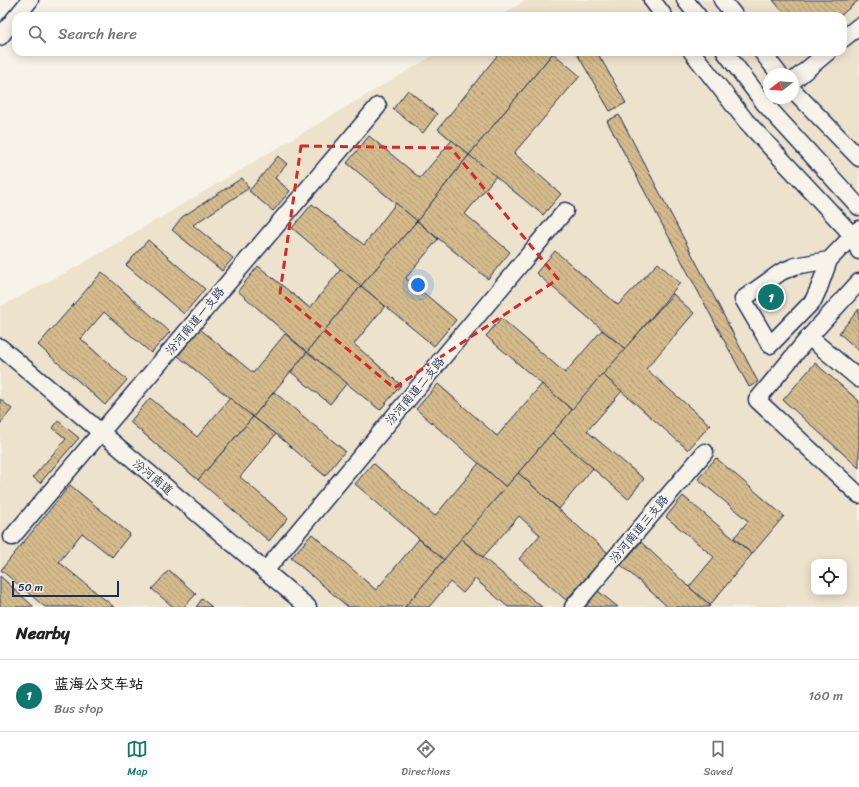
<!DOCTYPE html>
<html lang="en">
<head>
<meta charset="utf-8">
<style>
	body { margin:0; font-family:Sriracha,"LXGW WenKai TC",sans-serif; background:#f2f2f2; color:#222 }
	.controls { position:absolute; right:12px; bottom:12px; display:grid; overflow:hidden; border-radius:8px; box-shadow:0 2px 10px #0003 }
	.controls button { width:36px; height:36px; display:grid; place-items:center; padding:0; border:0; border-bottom:1px solid #e0e0e0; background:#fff; color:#222; font:20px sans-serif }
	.compass { position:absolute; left:763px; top:68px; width:36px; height:36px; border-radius:50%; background:#fff; box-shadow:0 2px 10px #0003; rotate:253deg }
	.scale { position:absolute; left:12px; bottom:10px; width:107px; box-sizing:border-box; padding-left:4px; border:2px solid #1b2f5e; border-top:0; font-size:11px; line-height:14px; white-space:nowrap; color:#1b2f5e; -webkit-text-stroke:3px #f7f3e8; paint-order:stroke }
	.you { position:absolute; left:418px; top:285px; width:14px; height:14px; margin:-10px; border:3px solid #fff; border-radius:50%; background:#1a73e8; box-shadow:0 0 0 6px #1a73e833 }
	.badge { display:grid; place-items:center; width:26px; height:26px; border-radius:50%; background:#0f766e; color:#fff; font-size:13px; font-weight:700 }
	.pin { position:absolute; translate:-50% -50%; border:2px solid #fff; box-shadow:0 1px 4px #0006 }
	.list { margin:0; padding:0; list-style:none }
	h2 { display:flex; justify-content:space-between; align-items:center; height:52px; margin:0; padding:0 16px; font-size:17px }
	h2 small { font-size:13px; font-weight:400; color:#767676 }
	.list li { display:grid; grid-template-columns:26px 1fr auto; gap:12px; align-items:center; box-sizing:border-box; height:72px; padding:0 16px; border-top:1px solid #e0e0e0 }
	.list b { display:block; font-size:15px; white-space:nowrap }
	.list p { margin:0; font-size:13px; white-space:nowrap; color:#767676 }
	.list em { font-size:13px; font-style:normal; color:#767676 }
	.icon { flex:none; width:22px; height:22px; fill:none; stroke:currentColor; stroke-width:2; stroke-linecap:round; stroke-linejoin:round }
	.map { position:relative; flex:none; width:859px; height:607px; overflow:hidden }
	.search { position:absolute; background:#fff; box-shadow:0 2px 10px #0003; left:12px; right:12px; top:12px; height:44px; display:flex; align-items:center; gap:10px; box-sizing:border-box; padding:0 14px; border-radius:12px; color:#767676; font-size:15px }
	.sheet { height:124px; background:#fff }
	nav { display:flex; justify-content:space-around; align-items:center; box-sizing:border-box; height:56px; border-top:1px solid #e0e0e0; background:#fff; font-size:11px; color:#767676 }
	nav a { display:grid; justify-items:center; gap:2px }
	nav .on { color:#0f766e }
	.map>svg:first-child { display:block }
	.built { fill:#ede2cc; fill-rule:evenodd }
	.building { fill:url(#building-back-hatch); stroke:#1b2f5e }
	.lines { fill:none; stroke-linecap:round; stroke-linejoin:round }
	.minor-casing { stroke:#1b2f5e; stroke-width:19 }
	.minor { stroke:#f7f3e8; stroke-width:16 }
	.marked { fill:none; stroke:#d62828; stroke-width:3; stroke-dasharray:8 5; stroke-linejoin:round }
	.labels { text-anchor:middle; stroke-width:4; stroke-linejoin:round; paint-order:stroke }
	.street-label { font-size:12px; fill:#1b2f5e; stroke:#f7f3e8 }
</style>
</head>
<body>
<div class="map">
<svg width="859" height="607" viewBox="0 0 859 607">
	<defs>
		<pattern id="building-back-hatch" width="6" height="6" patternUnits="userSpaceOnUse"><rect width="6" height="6" fill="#d6bc8c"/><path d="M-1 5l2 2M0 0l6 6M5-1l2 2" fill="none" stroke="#ad9976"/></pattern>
	</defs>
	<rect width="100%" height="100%" fill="#f7f3e8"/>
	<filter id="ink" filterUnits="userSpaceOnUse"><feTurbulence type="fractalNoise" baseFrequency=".025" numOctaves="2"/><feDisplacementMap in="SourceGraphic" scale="8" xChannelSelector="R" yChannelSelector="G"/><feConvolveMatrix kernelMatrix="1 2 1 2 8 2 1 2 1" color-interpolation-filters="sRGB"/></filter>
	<g filter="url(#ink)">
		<path class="built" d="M526,0h333v607h-859v-300l82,-43 357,-212h404v-36h-343zM769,74h24v24h-24zM814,562h30v30h-30z"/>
		<g class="building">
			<path d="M773,0h86l-19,16h-54z"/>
			<path d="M500,52h54l-85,103 -31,-26z"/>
			<path d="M576,52h21l29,51 -16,8z"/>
			<path d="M553,53l27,23 -66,77 47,41 -18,21 -74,-60z"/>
			<path d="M408,90l29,24 -14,19 -30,-24z"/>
			<path d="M619,115l88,168 51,99 -9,5 -142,-266z"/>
			<path d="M369,136l51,42 32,-38 17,15 -52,66 -70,-58z"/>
			<path d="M469,155l27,21 -31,38 45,38 -22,27 -71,-58z"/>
			<path d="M278,156l9,8 -12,14 15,13 -17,20 -24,-20z"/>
			<path d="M242,178l7,10 -56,37 40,33 -11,13 -50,-41 10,-13z"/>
			<path d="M396,203l21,18 -56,65 -69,-58 20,-24 52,41z"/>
			<path d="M417,221l21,18 -32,39 50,42 -22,26 -73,-60z"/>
			<path d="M148,240l57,49 -21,25 -58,-49z"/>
			<path d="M555,251l63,54 40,-42 22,20 -55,66 -89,-76z"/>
			<path d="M258,266l52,42 31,-39 20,17 -54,66 -69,-61z"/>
			<path d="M102,272l68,60 -19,21 -47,-41 -23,27 46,41 -22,25 -67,-60z"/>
			<path d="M361,286l24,20 -31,38 47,41 -21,25 -73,-58z"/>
			<path d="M673,294l21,19 -48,56 64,56 -22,25 -86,-76z"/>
			<path d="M859,309v42l-20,-18z"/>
			<path d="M501,318l64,55 37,-43 23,19 -53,61 -86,-74z"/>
			<path d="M200,329l53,44 32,-39 22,18 -54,65 -75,-61z"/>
			<path d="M307,352l40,31 -17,21 -39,-32z"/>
			<path d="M815,363l44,38v67l-76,-68z"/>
			<path d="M602,374l20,17 -35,40 57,48 -16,20 -76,-66z"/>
			<path d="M438,384l59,52 45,-52 30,26 -66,77 -90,-78z"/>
			<path d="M274,392l71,59 -20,25 -49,-42 -23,-17z"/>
			<path d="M150,398l47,39 33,-39 23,19 -55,63 -68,-58z"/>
			<path d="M0,399l12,10 -12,15z"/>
			<path d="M253,417l23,17 -36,43 48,41 -19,23 -71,-61z"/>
			<path d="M58,421l21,17 -39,45 -7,-6 33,-38 -13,-11z"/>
			<path d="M552,433l41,35 -34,41 -41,-36z"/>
			<path d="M716,458l68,58 -32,38 -18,-16 14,-17 -50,-42z"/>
			<path d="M373,463l62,53 44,-53 27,24 -62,73 -89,-76z"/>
			<path d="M518,473l90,80 -42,47 -47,-41 21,-24 -21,-19 -36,41 -22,-18z"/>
			<path d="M70,485l60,49 -18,23 -30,-24 -23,29 55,45h-69l-44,-37z"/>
			<path d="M683,496l69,58 -42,51 -21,-18 25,-30 -48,-40z"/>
			<path d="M312,534l64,56 43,-51 25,21 -39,47h-57l-57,-49z"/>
			<path d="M461,539l81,68h-34l-33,-28 -12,14 -13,-11 -21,25h-24z"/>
			<path d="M641,542l48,45 21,18 -1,2h-41l-47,-42z"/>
			<path d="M169,570l27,24 -12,13h-11l-21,-18z"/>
			<path d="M0,576l34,31h-34z"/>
			<path d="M598,591l20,16h-33z"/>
			<path d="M202,599l10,8h-16z"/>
		</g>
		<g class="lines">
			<defs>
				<g id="minor">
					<path d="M652,0l12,16"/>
					<path d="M685,0l13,16"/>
					<path d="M722,0l13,16"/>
					<path d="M17,16l13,-16"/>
					<path d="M0,37l16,-20"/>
					<path d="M843,39l16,-13"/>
					<path d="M692,52l54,69 107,115 6,15"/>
					<path d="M725,52l39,51 95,104"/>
					<path d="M762,52l17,22"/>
					<path d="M793,81l35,-29"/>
					<path d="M793,90l66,68"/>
					<path d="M829,260l-34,6 -14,6 -38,27 27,46 43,-44 6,-13 10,-28 30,-31"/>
					<path d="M859,282l-50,55 -52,63 102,95"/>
					<path d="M809,337l50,42"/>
					<path d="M0,347l308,260"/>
					<path d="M12,537l366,-431"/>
					<path d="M265,571l300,-360"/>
					<path d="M573,607l132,-155"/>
				</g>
			</defs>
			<use href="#minor" class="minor-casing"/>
			<use href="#minor" class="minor"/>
		</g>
	</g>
	<path class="marked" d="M301,146l150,2 107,131 -164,109 -114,-95z"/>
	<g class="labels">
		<g class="street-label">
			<text transform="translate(195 321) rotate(-50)" y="4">汾河南道一支路</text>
			<text transform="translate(415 391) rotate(-50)" y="4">汾河南道二支路</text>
			<text transform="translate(153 477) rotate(40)" y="4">汾河南道</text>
			<text transform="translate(639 529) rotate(-50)" y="4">汾河南道三支路</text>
		</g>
	</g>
</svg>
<div class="controls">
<button><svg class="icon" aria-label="locate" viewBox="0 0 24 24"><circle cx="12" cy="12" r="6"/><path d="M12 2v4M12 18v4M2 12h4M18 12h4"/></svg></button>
</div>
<svg class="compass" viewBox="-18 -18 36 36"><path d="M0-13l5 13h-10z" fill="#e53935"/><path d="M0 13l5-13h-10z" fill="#767676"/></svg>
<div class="scale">50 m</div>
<div class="you"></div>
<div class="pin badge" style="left:771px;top:297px">1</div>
<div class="search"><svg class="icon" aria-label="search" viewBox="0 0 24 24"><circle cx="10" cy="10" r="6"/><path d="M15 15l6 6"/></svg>Search here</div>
</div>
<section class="sheet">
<h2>Nearby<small></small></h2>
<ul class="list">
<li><span class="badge">1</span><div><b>蓝海公交车站</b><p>Bus stop</p></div><em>160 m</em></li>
</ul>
</section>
<nav>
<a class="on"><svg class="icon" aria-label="map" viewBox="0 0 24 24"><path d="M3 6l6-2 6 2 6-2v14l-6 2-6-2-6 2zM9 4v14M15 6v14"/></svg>Map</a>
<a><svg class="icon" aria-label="directions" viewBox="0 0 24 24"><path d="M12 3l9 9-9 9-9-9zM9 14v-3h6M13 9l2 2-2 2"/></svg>Directions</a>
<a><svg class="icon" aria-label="saved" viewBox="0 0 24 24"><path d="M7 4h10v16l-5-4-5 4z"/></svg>Saved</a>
</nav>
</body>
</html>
